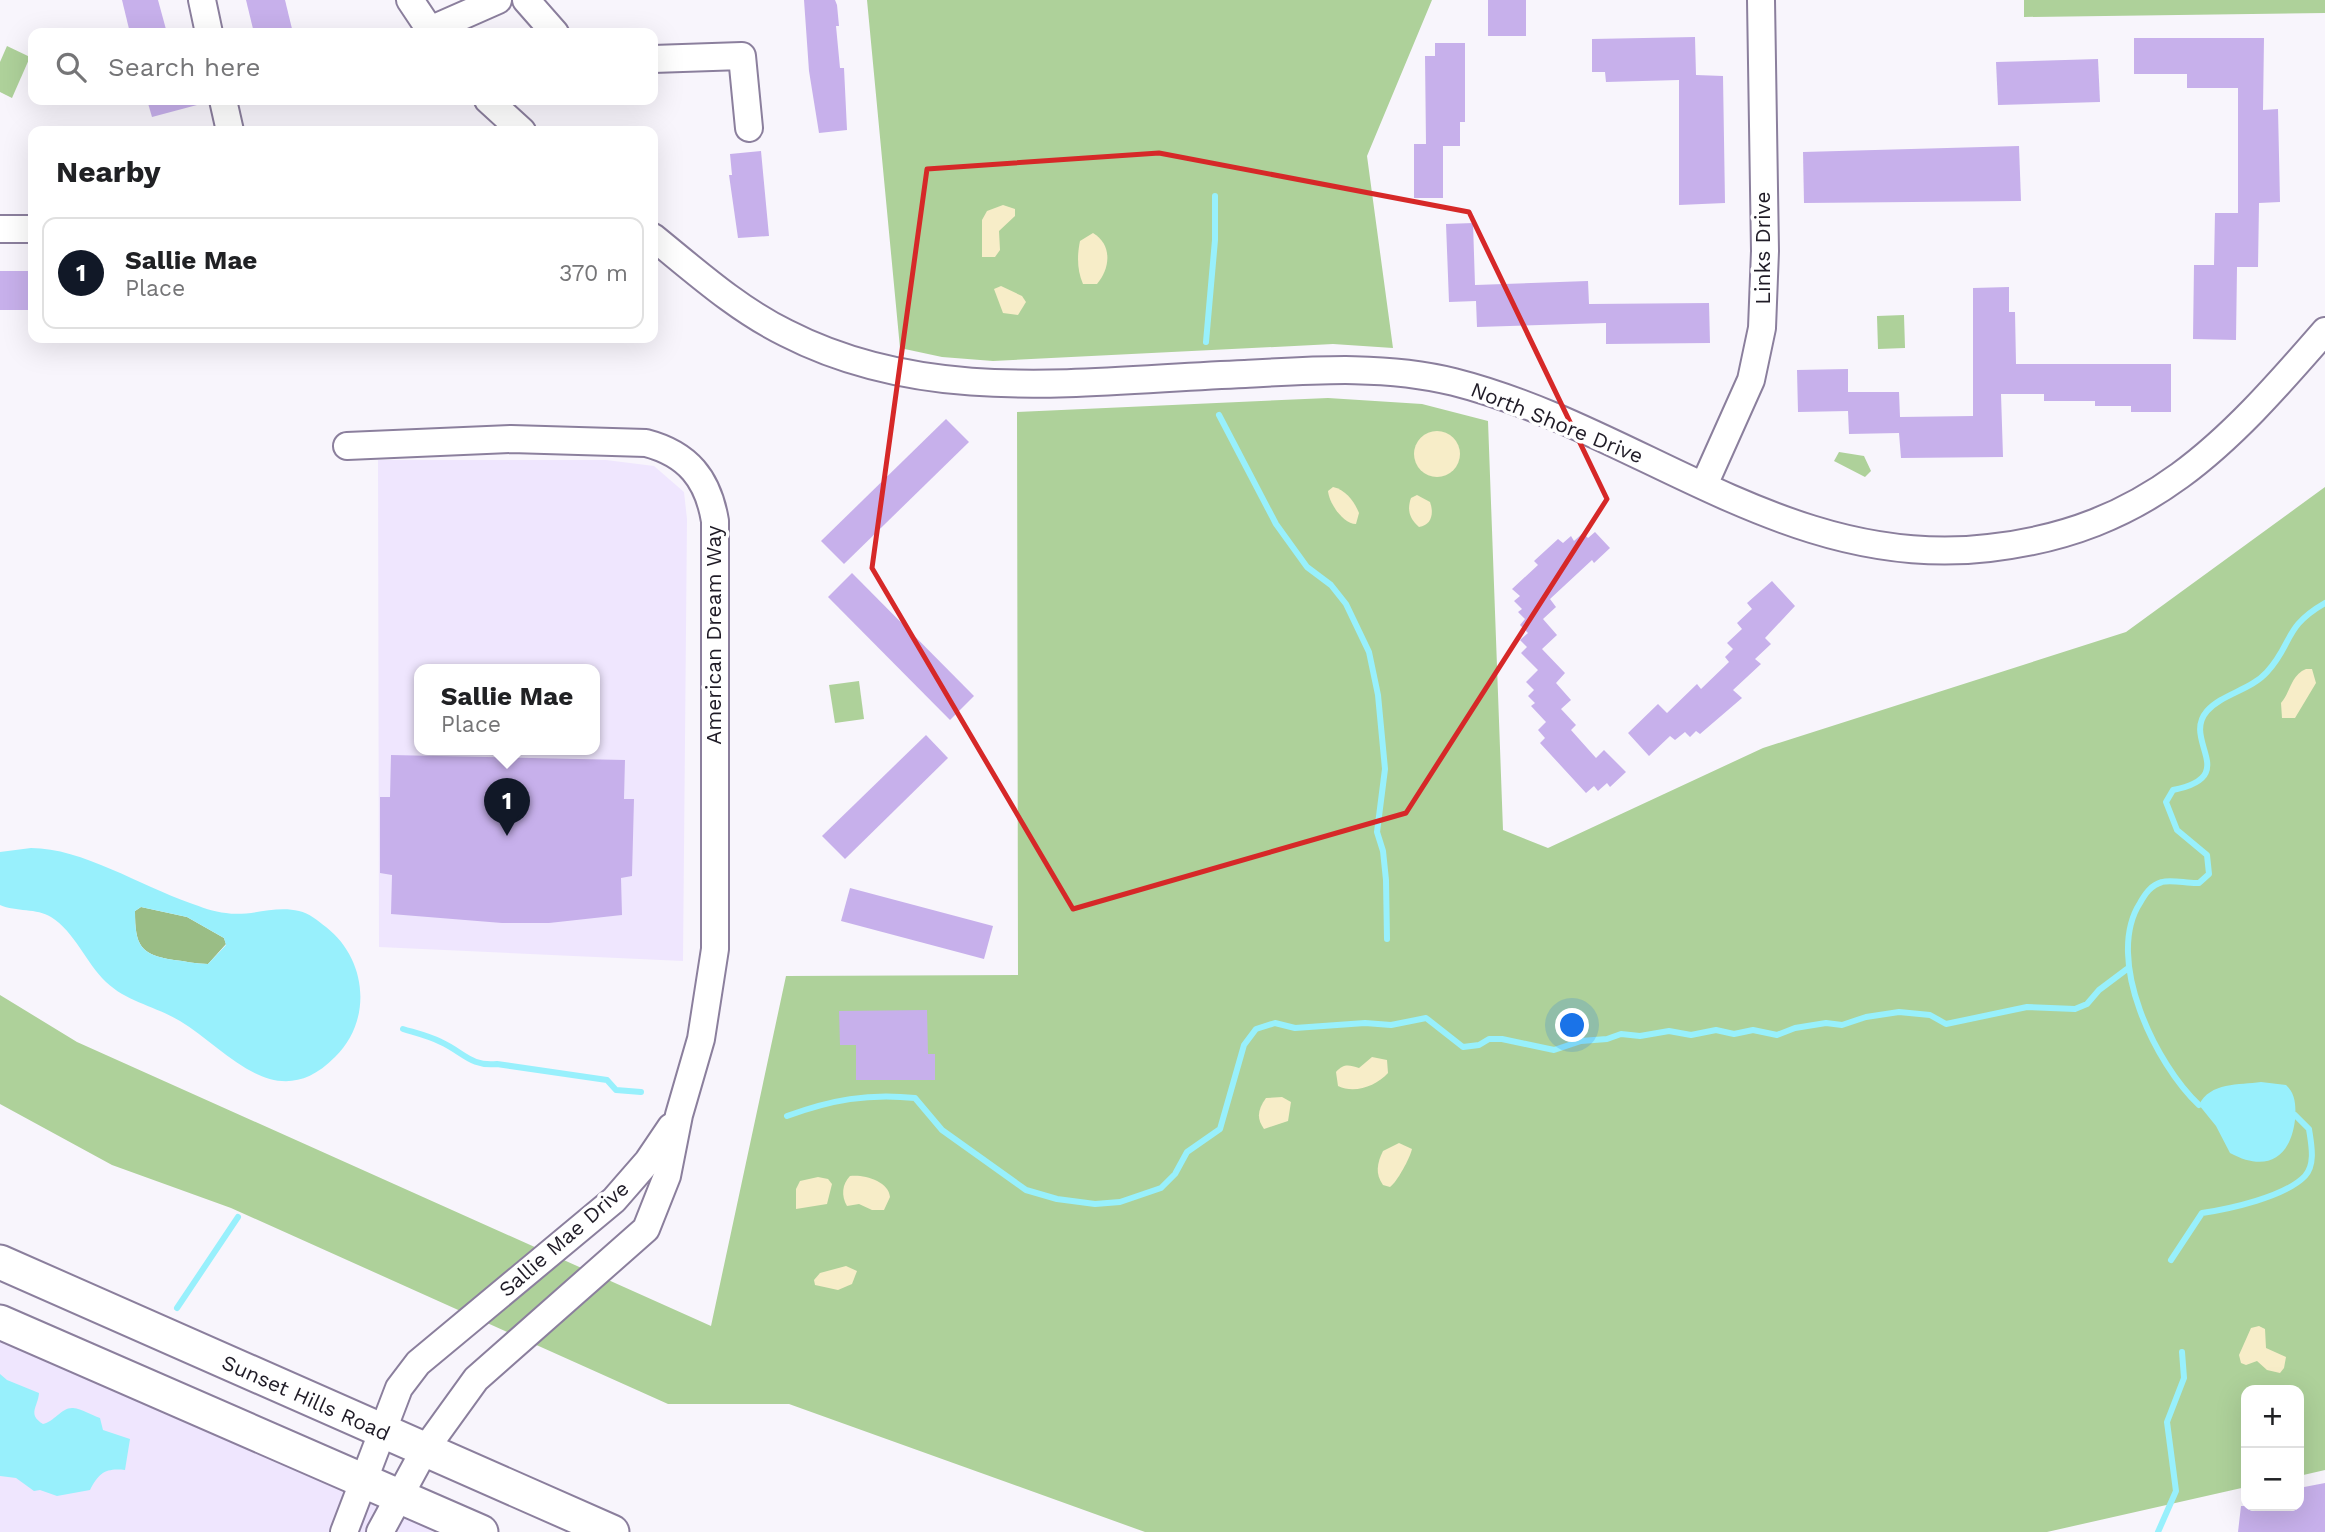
<!DOCTYPE html>
<html lang="en">
<head>
<meta charset="utf-8">
<style>
	body { margin:0; font-family:"Work Sans",sans-serif; background:#f6f6f6; color:#202124 }
	.controls { position:absolute; right:21px; bottom:21px; display:grid; overflow:hidden; border-radius:14px; box-shadow:0 7px 28px #0002 }
	.controls button { width:63px; height:63px; display:grid; place-items:center; padding:0; border:0; border-bottom:2px solid #e0e0e0; background:#fff; color:#202124; font:35px sans-serif }
	.you { position:absolute; left:1573px; top:1026px; width:24px; height:24px; margin:-18px; border:5px solid #fff; border-radius:50%; background:#1a73e8; box-shadow:0 0 0 10px #1a73e833 }
	.badge { display:grid; place-items:center; width:46px; height:46px; border-radius:50%; background:#111827; color:#fff; font-size:23px; font-weight:700 }
	.pin { position:absolute; translate:-50% -58px; filter:drop-shadow(0 2px 4px #0008) }
	.pin::after { content:''; position:absolute; top:37px; width:24px; height:21px; background:inherit; clip-path:polygon(0 0,100% 0,50% 100%) }
	.popup { position:absolute; left:414px; top:664px; width:186px; height:91px; box-sizing:border-box; display:grid; place-content:center; border-radius:14px; background:#fff; filter:drop-shadow(0 2px 5px #0005); font-size:23px; white-space:nowrap; color:#757577 }
	.popup b { font-size:26px; color:#202124 }
	.popup::after { content:''; position:absolute; left:50%; top:100%; margin-left:-14px; border:14px solid transparent; border-top-color:#fff }
	.list { margin:0; padding:0; list-style:none }
	h2 { display:flex; justify-content:space-between; align-items:center; height:91px; margin:0; padding:0 28px; font-size:30px }
	h2 small { font-size:23px; font-weight:400; color:#757577 }
	.list li { display:grid; grid-template-columns:46px 1fr auto; gap:21px; align-items:center; box-sizing:border-box; height:112px; margin:0 14px 14px; padding:0 14px; border:2px solid #e0e0e0; border-radius:14px }
	.list b { display:block; font-size:26px; white-space:nowrap }
	.list p { margin:0; font-size:23px; white-space:nowrap; color:#757577 }
	.list em { font-size:23px; font-style:normal; color:#757577 }
	.icon { flex:none; width:38px; height:38px; fill:none; stroke:currentColor; stroke-width:2; stroke-linecap:round; stroke-linejoin:round }
	.map { position:relative; flex:none; width:2325px; height:1532px; overflow:hidden }
	.search { position:absolute; background:#fff; box-shadow:0 7px 28px #0002; left:28px; top:28px; width:630px; height:77px; display:flex; align-items:center; gap:18px; box-sizing:border-box; padding:0 24px; border-radius:14px; color:#757577; font-size:26px }
	.panel { position:absolute; background:#fff; box-shadow:0 7px 28px #0002; left:28px; top:126px; width:630px; height:217px; border-radius:14px }
	.map>svg:first-child { display:block }
	.built { fill:#efe6fe; fill-rule:evenodd }
	.green { fill:#aed19a }
	.forest { fill:#9abd85 }
	.sand { fill:#f7edc8 }
	.water { fill:#98f0fc; fill-rule:evenodd }
	.lines { fill:none; stroke-linecap:round; stroke-linejoin:round }
	.stream { stroke:#98f0fc; stroke-width:6 }
	.building { fill:#c7b0eb }
	.minor-casing { stroke:#8b7f9d; stroke-width:30 }
	.major-casing { stroke:#8b7f9d; stroke-width:37 }
	.minor { stroke:#fff; stroke-width:26 }
	.major { stroke:#fff; stroke-width:33 }
	.marked { fill:none; stroke:#d62828; stroke-width:5; stroke-linejoin:round }
	.labels { text-anchor:middle; stroke-width:7; stroke-linejoin:round; paint-order:stroke }
	.street-label { font-size:21px; fill:#1f1b26; stroke:#fff }
</style>
</head>
<body>
<div class="map">
<svg width="2325" height="1532" viewBox="0 0 2325 1532">
	<rect width="100%" height="100%" fill="#f8f5fc"/>
	<g class="built">
		<path d="M378,460h228l48,6 30,26 3,27 -4,442 -304,-14zM420,670h174v80h-174z"/>
		<path d="M0,1321l441,211h-441z"/>
	</g>
	<g class="green">
		<path d="M867,0h565l-65,156 26,192 -60,-4 -340,17 -51,-4 -42,-9z"/>
		<path d="M2024,0h301v13l-301,4z"/>
		<path d="M7,46l23,11 -18,41 -12,-6v-30z"/>
		<path d="M1904,315l1,33 -27,1 -1,-33z"/>
		<path d="M1328,398l94,6 66,17 15,409 45,18 215,-100 363,-116 199,-145v983l-26,6v-86h-53v97l-199,45h-902l-356,-128h-121l-437,-196 -119,-43 -112,-61v-109l77,47 634,284 75,-350 232,-1 -1,-563z"/>
		<path d="M1839,452l25,4 7,15 -6,6 -31,-16z"/>
		<path d="M859,681l5,38 -29,4 -6,-38z"/>
	</g>
	<path class="forest" d="M141,907l46,10 37,21 2,6 -18,20c-12,0 -23,-3 -34,-4 -34,-5 -39,-15 -39,-49z"/>
	<g class="sand">
		<path d="M1003,205l12,4v7l-16,15 1,19 -5,7h-13v-37l5,-9z"/>
		<path d="M1093,233c20,12 17,36 4,51h-14c-6,-13 -6,-29 -3,-43z"/>
		<path d="M1001,286l21,10 4,6 -8,13 -15,-2 -9,-24z"/>
		<circle cx="1437" cy="454" r="23"/>
		<path d="M1333,487c13,3 21,14 26,26l-3,11c-13,0 -27,-21 -28,-33z"/>
		<path d="M1417,495l13,7c4,11 2,23 -11,25 -10,-8 -12,-18 -8,-29z"/>
		<path d="M2306,669h6l4,14 -21,35h-13l-1,-15c10,-12 10,-28 25,-34z"/>
		<path d="M1372,1057l15,3 1,13c-12,13 -33,21 -50,13l-2,-14c8,-9 13,-7 23,-4z"/>
		<path d="M1282,1097l9,5 -3,19 -24,8c-8,-11 -6,-20 2,-31z"/>
		<path d="M1399,1143l13,6c-2,9 -15,33 -22,38l-7,-2c-8,-11 -6,-22 0,-34z"/>
		<path d="M850,1176c13,-2 39,5 40,21l-6,13h-12l-13,-6 -12,2c-6,-10 -5,-22 3,-30z"/>
		<path d="M818,1177l10,2 4,5 -5,20 -31,5v-20l4,-8z"/>
		<path d="M846,1266l11,5 -5,13 -14,6 -23,-5 -1,-5 6,-7z"/>
		<path d="M2259,1326l6,3 1,19 20,9 -2,11 -4,5 -13,-3 -10,-9 -11,4 -5,-2 -2,-8 12,-27z"/>
	</g>
	<g class="water">
		<path d="M31,848c51,0 110,38 159,55 11,4 24,9 36,10 24,4 48,-8 73,-2 10,2 19,10 27,16 41,32 47,93 9,130 -59,60 -107,-7 -155,-36 -25,-15 -53,-19 -74,-39 -20,-19 -31,-50 -55,-65 -14,-9 -35,-5 -51,-12v-53zM141,907l46,10 37,21 2,7 -18,19c-12,0 -23,-3 -34,-4 -34,-5 -39,-15 -39,-49z"/>
		<path d="M2261,1082l25,3c10,9 10,22 9,35 -5,40 -30,52 -65,33l-14,-27 -17,-21c11,-23 40,-20 62,-23z"/>
		<path d="M0,1374l7,6 32,13c-1,14 -12,21 4,31 11,-2 19,-17 30,-16 9,1 18,7 27,10l3,12 27,9 -5,31c-20,-2 -26,3 -35,20l-33,6 -17,-6 -6,1 -18,-13 -16,-2z"/>
	</g>
	<g class="lines">
		<g class="stream">
			<path d="M1206,342l9,-102v-44"/>
			<path d="M1219,415l57,109 31,43 24,18 15,19 23,48 9,43 7,74 -8,63 6,19 3,29 1,59"/>
			<path d="M403,1029c13,4 26,7 38,13 22,10 30,25 56,22l110,16 9,10 25,2"/>
			<path d="M2199,1105c-43,-40 -95,-146 -59,-202 5,-9 11,-18 22,-21 10,-3 26,2 37,1l10,-9 -2,-19 -30,-25 -11,-28 7,-12c69,-14 8,-49 34,-79 15,-17 44,-21 60,-39 26,-28 16,-45 58,-69"/>
			<path d="M787,1116c44,-16 81,-23 128,-18l27,32 84,60 31,9 38,5 25,-2 41,-14 14,-14 12,-22 33,-23 24,-84 12,-16 19,-6 20,5 70,-5 26,2 35,-7 37,29 16,-2 10,-6h13l52,11 27,-9 26,-2 14,-5 19,2 29,-5 22,4 25,-5 18,4 19,-4 24,5 18,-7 31,-5 16,2 24,-8 33,-5 31,3 16,9 81,-17 48,2 12,-5 12,-14 28,-21"/>
			<path d="M2171,1260l31,-47c27,-4 83,-16 103,-37 11,-12 6,-33 4,-47l-14,-14"/>
			<path d="M177,1308l61,-91"/>
			<path d="M2158,1532l18,-41 -9,-69 17,-44 -2,-26"/>
		</g>
	</g>
	<g class="building">
		<path d="M122,0h36l9,33h-37z"/>
		<path d="M246,0h39l8,33h-39z"/>
		<path d="M804,0h31l2,5 2,21h-3l4,42h4l3,62 -28,3 -10,-62z"/>
		<rect x="1488" y="0" width="38" height="36"/>
		<path d="M1695,37l1,38 27,1 2,127 -46,2v-125l-73,2 -1,-10h-13v-33z"/>
		<path d="M2134,38h130l-1,72 15,-1 2,93 -21,1 -1,64h-21l-1,73 -43,-1 1,-74h20l1,-52h23v-125h-51v-14h-53z"/>
		<path d="M1435,43h30v79h-5v24h-17v52h-29v-54h12l-1,-88h10z"/>
		<path d="M2098,59l2,43 -102,3 -2,-43z"/>
		<path d="M147,100h49l1,5 -45,12z"/>
		<path d="M2019,146l2,55 -217,2 -1,-51z"/>
		<path d="M761,151l8,85 -31,2 -9,-63h3l-2,-21z"/>
		<path d="M1473,223l2,62 113,-4 1,23 120,-1 1,40 -104,1v-21l-129,4 -1,-26 -27,1 -3,-78z"/>
		<rect x="0" y="271" width="33" height="39"/>
		<path d="M2009,287v25h6l1,52h155v48h-40v-6h-36v-5h-51v-7h-43l2,63 -102,1 -2,-25 -50,1 -1,-23 -50,1 -1,-42 51,-1v23h51l1,25 73,-1v-128z"/>
		<path d="M946,419l23,23 -125,122 -23,-23z"/>
		<path d="M1595,532l15,16 -16,15 -2,-3 -42,39 6,8 -13,12 14,16 -15,14 23,24 -9,10 15,17 -10,9 15,16 -5,5 25,28 8,-8 22,22 -16,15 -3,-4 -9,8 -4,-5 -8,7 -46,-50 5,-5 -7,-8 8,-8 -15,-16 4,-3 -7,-7 6,-6 -8,-8 12,-12 -17,-17 6,-6 -7,-7 8,-7 -8,-8 5,-6 -7,-7 4,-3 -8,-8 6,-5 -8,-7 26,-24 -4,-4 24,-22 5,4 8,-7 3,5 9,-8 5,5z"/>
		<path d="M852,573l122,123 -24,24 -122,-123z"/>
		<path d="M1772,581l23,25 -30,32 6,6 -16,15 6,5 -28,26 9,8 -42,36 -4,-3 -6,6 -5,-5 -10,8 -5,-4 -21,20 -21,-23 30,-29 9,9 30,-29 4,5 28,-27 -4,-5 8,-8 -6,-6 15,-14 -5,-6 15,-14 -5,-6z"/>
		<path d="M926,735l22,23 -103,101 -23,-23z"/>
		<path d="M391,755l234,5 -1,39h10l-2,77 -11,2 1,37 -73,8h-47l-111,-9 1,-39 -12,-2v-76h10z"/>
		<path d="M850,888l143,38 -9,33 -143,-38z"/>
		<path d="M927,1010l1,44h7v26h-79v-35h-16l-1,-34z"/>
		<path d="M2325,1483v49h-87l3,-26h58v-18z"/>
	</g>
	<g class="lines">
		<defs>
			<g id="minor">
				<path d="M202,0l7,33"/>
				<path d="M410,0l22,33"/>
				<path d="M526,0l29,33"/>
				<path d="M430,30l68,-30"/>
				<path d="M653,59l89,-3 7,72"/>
				<path d="M223,100l7,31"/>
				<path d="M488,100l34,31"/>
				<path d="M0,229h33"/>
				<path d="M653,237c42,34 84,72 133,96 144,74 303,47 459,41 70,-4 141,-9 209,8 185,47 334,190 535,166 160,-18 237,-103 336,-217"/>
				<path d="M347,446l164,-7 135,4c42,11 62,36 69,78v428l-14,90 -22,76 -12,61 -21,53 -170,150 -52,72 -44,81"/>
				<path d="M1704,485l47,-105 11,-52 3,-77 -4,-251"/>
				<path d="M344,1532l55,-144 19,-25 196,-163 34,-39 23,-34"/>
			</g>
			<g id="major">
				<path d="M0,1262l612,270"/>
				<path d="M0,1322l481,210"/>
			</g>
		</defs>
		<use href="#minor" class="minor-casing"/>
		<use href="#major" class="major-casing"/>
		<use href="#minor" class="minor"/>
		<use href="#major" class="major"/>
	</g>
	<path class="marked" d="M1159,153l310,59 138,287 -201,314 -333,96 -201,-341 55,-399z"/>
	<g class="labels">
		<g class="street-label">
			<text transform="translate(1763 248) rotate(-90)" y="7">Links Drive</text>
			<text transform="translate(1557 423) rotate(22)" y="7">North Shore Drive</text>
			<text transform="translate(714 635) rotate(-90)" y="7">American Dream Way</text>
			<text transform="translate(564 1239) rotate(-41)" y="7">Sallie Mae Drive</text>
			<text transform="translate(306 1398) rotate(24)" y="7">Sunset Hills Road</text>
		</g>
	</g>
</svg>
<div class="controls">
<button>+</button>
<button>−</button>
</div>
<div class="you"></div>
<div class="pin badge" style="left:507px;top:836px">1</div>
<div class="popup"><b>Sallie Mae</b>Place</div>
<div class="search"><svg class="icon" aria-label="search" viewBox="0 0 24 24"><circle cx="10" cy="10" r="6"/><path d="M15 15l6 6"/></svg>Search here</div>
<section class="panel">
<h2>Nearby<small></small></h2>
<ul class="list">
<li><span class="badge">1</span><div><b>Sallie Mae</b><p>Place</p></div><em>370 m</em></li>
</ul>
</section>
</div>
</body>
</html>
